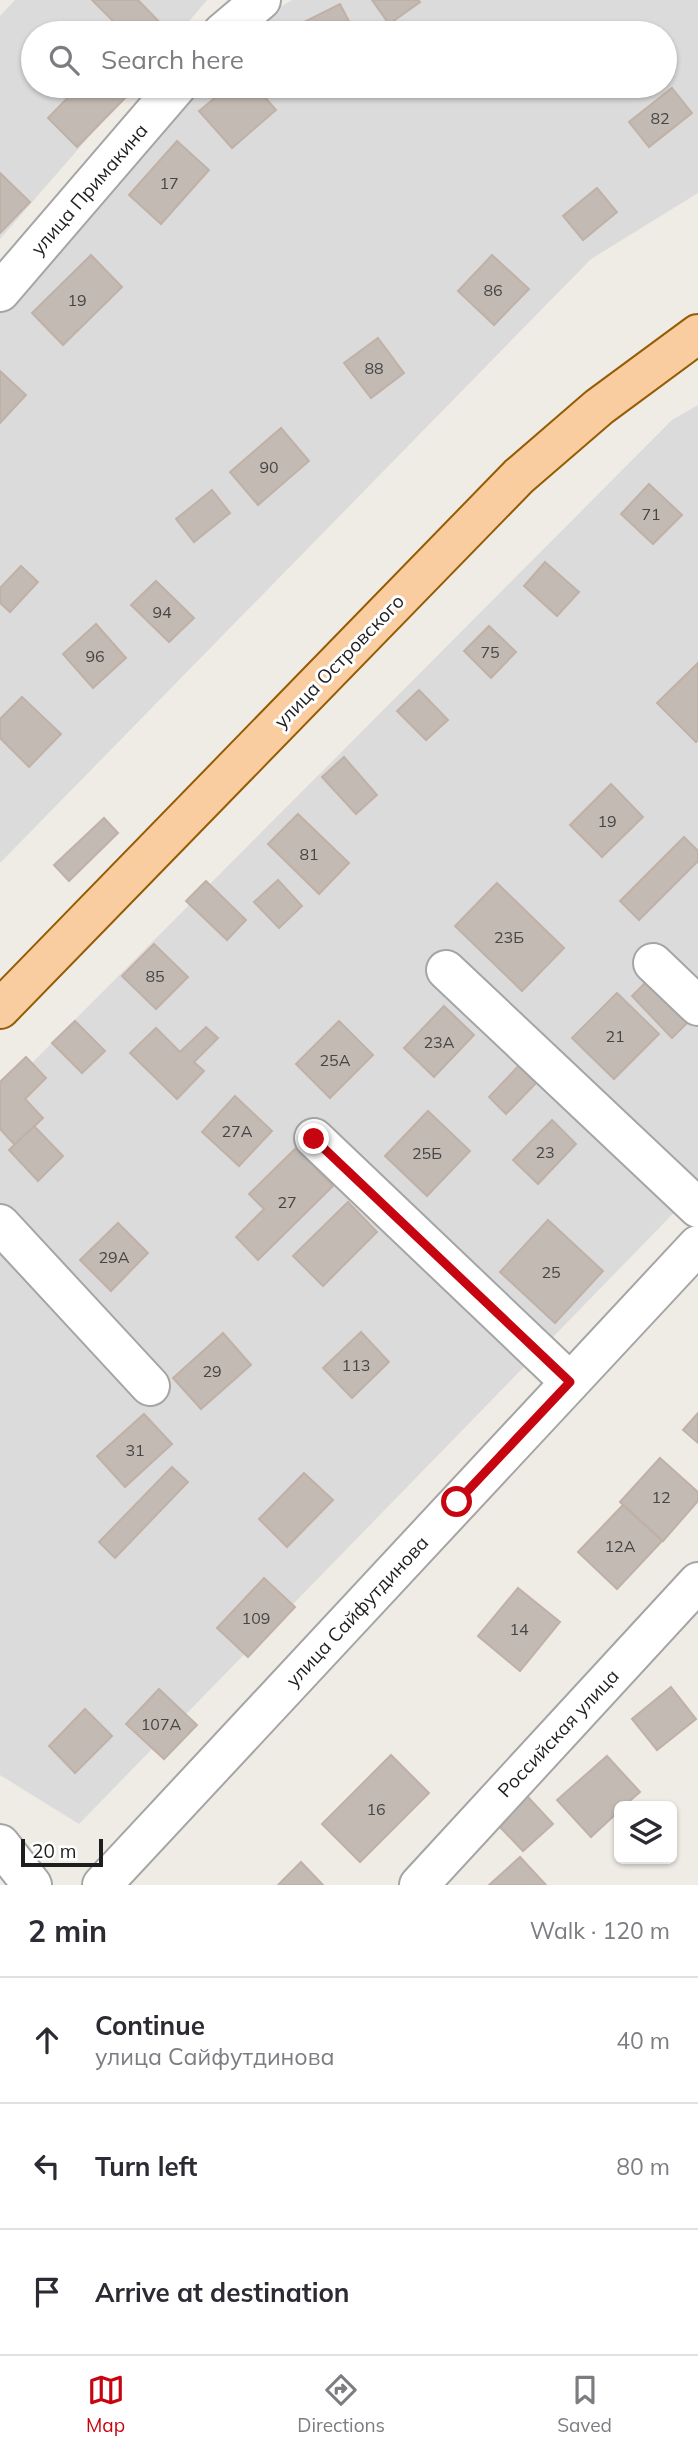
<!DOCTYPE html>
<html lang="en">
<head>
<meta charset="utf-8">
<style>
	body { margin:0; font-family:Mulish,sans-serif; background:#f7f7f7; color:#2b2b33 }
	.controls { position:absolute; right:21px; bottom:21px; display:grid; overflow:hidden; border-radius:10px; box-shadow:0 2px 5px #0004 }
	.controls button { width:63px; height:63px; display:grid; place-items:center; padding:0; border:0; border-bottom:2px solid #e1e1e2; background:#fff; color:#2b2b33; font:35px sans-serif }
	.scale { position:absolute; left:21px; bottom:18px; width:82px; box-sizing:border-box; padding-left:7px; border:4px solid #1e1e1e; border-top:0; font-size:19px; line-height:24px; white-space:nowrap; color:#1e1e1e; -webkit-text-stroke:5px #fff; paint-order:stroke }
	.stop { position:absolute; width:21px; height:21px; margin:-16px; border:5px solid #c70511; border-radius:50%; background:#fff }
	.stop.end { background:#c70511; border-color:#fff; box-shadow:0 2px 7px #0008 }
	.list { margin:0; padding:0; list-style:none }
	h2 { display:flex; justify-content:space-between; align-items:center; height:91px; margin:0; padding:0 28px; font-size:30px }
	h2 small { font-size:23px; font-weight:400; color:#7c7c81 }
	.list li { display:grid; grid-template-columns:46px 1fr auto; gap:21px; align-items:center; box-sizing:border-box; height:126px; padding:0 28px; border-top:2px solid #e1e1e2 }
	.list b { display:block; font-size:26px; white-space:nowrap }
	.list p { margin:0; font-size:23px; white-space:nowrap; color:#7c7c81 }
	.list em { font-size:23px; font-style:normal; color:#7c7c81 }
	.icon { flex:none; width:38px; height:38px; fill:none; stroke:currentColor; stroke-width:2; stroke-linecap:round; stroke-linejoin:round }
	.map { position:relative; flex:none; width:698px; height:1885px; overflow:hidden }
	.search { position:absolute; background:#fff; box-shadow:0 2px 5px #0004; left:21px; right:21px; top:21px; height:77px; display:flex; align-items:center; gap:18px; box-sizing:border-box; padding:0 24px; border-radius:38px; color:#7c7c81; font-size:26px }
	.sheet { height:469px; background:#fff }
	nav { display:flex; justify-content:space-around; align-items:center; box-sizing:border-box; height:98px; border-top:2px solid #e1e1e2; background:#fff; font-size:19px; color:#7c7c81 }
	nav a { display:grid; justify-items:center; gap:4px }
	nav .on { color:#c70511 }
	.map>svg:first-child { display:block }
	.residential { fill:#dcdbdb }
	.building { fill:#c3bab4; stroke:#c0b1a7; stroke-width:2 }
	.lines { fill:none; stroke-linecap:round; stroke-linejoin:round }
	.minor-casing { stroke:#a5a5a5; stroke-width:42 }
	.major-casing { stroke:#955c04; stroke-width:42 }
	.minor { stroke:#fff; stroke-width:38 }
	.major { stroke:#f9cd9f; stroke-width:38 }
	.route { stroke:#c70511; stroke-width:9 }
	.labels { text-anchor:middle; stroke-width:6; stroke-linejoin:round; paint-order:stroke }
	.number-label { font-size:16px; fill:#474544 }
	.street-label { font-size:19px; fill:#1e1e1e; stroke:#fff }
</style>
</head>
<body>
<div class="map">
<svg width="698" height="1885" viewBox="0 0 698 1885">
	<rect width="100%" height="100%" fill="#efebe5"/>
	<g class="residential">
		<path d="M15,0h192l-28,33h-146v53h100l-133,153v-223z"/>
		<path d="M292,0h406v193l-107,66 -591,604v-564l180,-213h485v-53h-429z"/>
		<path d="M698,405v783l-619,636 -79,-49v-680l672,-675z"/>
	</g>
	<g class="building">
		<path d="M92,0h46l32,33h-45z"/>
		<path d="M372,0h46l2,2 -31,22z"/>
		<path d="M340,4l15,29h-53l-4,-8z"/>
		<path d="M79,86h38l10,10 -50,51 -29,-29z"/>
		<path d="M229,86h26l21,24 -44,38 -33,-37z"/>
		<path d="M672,88l20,25 -43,34 -20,-25z"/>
		<path d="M177,141l32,29 -48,54 -32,-29z"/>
		<path d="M0,173l30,29 -30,31z"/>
		<path d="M597,188l20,24 -34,28 -20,-24z"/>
		<path d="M91,255l31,32 -59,58 -31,-32z"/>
		<path d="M492,255l37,34 -35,36 -36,-34z"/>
		<path d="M378,338l26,35 -33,25 -27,-35z"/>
		<path d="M0,371l26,24 -26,28z"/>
		<path d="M281,428l28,33 -51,44 -28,-33z"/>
		<path d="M649,484l33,31 -29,29 -32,-30z"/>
		<path d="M212,490l18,23 -36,29 -18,-23z"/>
		<path d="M545,562l34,30 -22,24 -33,-30z"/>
		<path d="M21,566l17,16 -28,30 -10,-9v-15z"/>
		<path d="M156,581l38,37 -25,24 -38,-37z"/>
		<path d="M96,624l30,34 -33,30 -30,-34z"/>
		<path d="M489,626l27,26 -25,26 -27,-27z"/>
		<path d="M698,663v77l-2,2 -39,-39z"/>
		<path d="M419,690l29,30 -22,20 -29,-29z"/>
		<path d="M22,697l39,37 -32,33 -29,-29v-19z"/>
		<path d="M344,757l33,38 -21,19 -34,-37z"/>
		<path d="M611,784l32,33 -41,40 -32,-32z"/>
		<path d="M298,814l51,49 -30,31 -51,-50z"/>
		<path d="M104,818l14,15 -49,48 -15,-16z"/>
		<path d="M684,837l14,14v10l-59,59 -19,-19z"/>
		<path d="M278,880l24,26 -23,22 -25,-26z"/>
		<path d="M206,881l40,39 -19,20 -41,-39z"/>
		<path d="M497,883l67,65 -42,43 -67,-65z"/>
		<path d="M154,944l34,33 -32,32 -34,-33z"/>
		<path d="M648,980l40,42 -16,16 -40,-42z"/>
		<path d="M617,993l42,41 -45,45 -42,-41z"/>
		<path d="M444,1006l30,29 -40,42 -30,-29z"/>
		<path d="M75,1021l30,30 -23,22 -30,-30z"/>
		<path d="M339,1021l34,34 -43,43 -34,-34z"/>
		<path d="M206,1027l12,11 -24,24 10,9 -27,28 -47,-46 26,-25 24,24z"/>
		<path d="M26,1057l20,21 -21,21 18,19 -28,27 -15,-16v-47z"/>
		<path d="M525,1059l17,18 -36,37 -17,-17z"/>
		<path d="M235,1096l37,35 -33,35 -37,-34z"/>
		<path d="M428,1111l42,40 -43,45 -42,-40z"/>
		<path d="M552,1120l24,24 -38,40 -25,-24z"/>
		<path d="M34,1126l29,30 -25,25 -29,-31z"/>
		<path d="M296,1148l37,38 -75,74 -22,-23 28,-28 -15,-15z"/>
		<path d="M348,1202l29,30 -54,54 -30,-30z"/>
		<path d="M548,1220l55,51 -48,52 -55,-51z"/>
		<path d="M118,1223l30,30 -37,38 -31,-31z"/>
		<path d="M361,1332l28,30 -37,36 -29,-30z"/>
		<path d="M223,1333l28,32 -50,44 -28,-31z"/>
		<path d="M698,1413v30l-15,-13z"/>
		<path d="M144,1414l28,30 -47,43 -28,-31z"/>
		<path d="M660,1458l38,34v9l-35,40 -43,-39z"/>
		<path d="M172,1467l16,15 -73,76 -16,-16z"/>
		<path d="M304,1473l29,27 -46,47 -28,-28z"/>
		<path d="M623,1505l39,36 -45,48 -39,-37z"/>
		<path d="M264,1578l31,29 -47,50 -31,-29z"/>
		<path d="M518,1588l42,34 -40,49 -42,-35z"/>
		<path d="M671,1687l25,32 -39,31 -25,-31z"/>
		<path d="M159,1689l38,36 -33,34 -38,-35z"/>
		<path d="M85,1709l27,27 -37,37 -26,-27z"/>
		<path d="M391,1755l38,38 -69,69 -38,-38z"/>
		<path d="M607,1756l33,36 -16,14h-5v5l-28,26 -34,-37z"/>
		<path d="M527,1796l26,28 -30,27 -26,-27z"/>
		<path d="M520,1857l26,28h-57z"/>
		<path d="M301,1862l22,23h-45z"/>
	</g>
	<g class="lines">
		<defs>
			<g id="minor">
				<path d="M222,33l39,-33"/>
				<path d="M0,292l177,-206"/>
				<path d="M653,963l45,43"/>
				<path d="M446,970l252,238"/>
				<path d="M314,1138l256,244"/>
				<path d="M0,1224l150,162"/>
				<path d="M0,1844l32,41"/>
				<path d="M102,1885l596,-640"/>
				<path d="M419,1885l279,-303"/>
			</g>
			<path id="major" d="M0,1009l519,-533 80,-69 99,-73"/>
		</defs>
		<use href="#minor" class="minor-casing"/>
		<use href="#major" class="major-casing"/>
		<use href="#minor" class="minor"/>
		<use href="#major" class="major"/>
	</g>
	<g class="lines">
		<path class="route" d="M314,1139l256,243 -113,120"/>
	</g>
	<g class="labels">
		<g class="number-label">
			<text x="660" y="124">82</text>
			<text x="169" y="189">17</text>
			<text x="493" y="296">86</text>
			<text x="77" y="306">19</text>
			<text x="374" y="374">88</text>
			<text x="269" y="473">90</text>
			<text x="651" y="520">71</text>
			<text x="162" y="618">94</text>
			<text x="490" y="658">75</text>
			<text x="95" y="662">96</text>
			<text x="607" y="827">19</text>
			<text x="309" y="860">81</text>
			<text x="509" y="943">23Б</text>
			<text x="155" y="982">85</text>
			<text x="615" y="1042">21</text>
			<text x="439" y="1048">23А</text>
			<text x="335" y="1066">25А</text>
			<text x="237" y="1137">27А</text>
			<text x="545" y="1158">23</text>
			<text x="427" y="1159">25Б</text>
			<text x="287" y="1208">27</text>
			<text x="114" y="1263">29А</text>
			<text x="551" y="1278">25</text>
			<text x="356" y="1371">113</text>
			<text x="212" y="1377">29</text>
			<text x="135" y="1456">31</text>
			<text x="661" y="1503">12</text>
			<text x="620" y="1552">12А</text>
			<text x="256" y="1624">109</text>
			<text x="519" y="1635">14</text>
			<text x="161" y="1730">107А</text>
			<text x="376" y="1815">16</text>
		</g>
		<g class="street-label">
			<text transform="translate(89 189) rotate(-49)" y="7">улица Примакина</text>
			<text transform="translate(339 661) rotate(-46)" y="7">улица Островского</text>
			<text transform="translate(357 1611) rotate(-47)" y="7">улица Сайфутдинова</text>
			<text transform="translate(558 1733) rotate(-47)" y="7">Российская улица</text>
		</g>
	</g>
</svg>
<div class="controls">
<button><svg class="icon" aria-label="layers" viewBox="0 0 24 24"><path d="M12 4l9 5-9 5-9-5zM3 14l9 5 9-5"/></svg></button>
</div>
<div class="scale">20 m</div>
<div class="stop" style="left:457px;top:1502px"></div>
<div class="stop end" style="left:314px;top:1139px"></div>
<div class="search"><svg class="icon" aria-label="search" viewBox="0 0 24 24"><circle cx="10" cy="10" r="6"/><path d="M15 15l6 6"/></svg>Search here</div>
</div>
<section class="sheet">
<h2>2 min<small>Walk · 120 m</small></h2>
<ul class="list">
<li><svg class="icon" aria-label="ahead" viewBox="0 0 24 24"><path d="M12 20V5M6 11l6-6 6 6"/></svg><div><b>Continue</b><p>улица Сайфутдинова</p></div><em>40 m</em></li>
<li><svg class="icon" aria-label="left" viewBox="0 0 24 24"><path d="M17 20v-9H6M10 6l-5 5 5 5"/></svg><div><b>Turn left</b></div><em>80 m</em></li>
<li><svg class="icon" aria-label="arrive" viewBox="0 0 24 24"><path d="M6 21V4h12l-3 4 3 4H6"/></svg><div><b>Arrive at destination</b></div></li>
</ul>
</section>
<nav>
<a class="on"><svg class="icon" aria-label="map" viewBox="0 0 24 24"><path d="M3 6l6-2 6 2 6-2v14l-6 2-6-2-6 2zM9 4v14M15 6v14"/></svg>Map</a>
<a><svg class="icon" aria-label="directions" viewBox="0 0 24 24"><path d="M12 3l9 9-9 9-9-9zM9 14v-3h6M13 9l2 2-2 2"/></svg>Directions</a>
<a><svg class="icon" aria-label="saved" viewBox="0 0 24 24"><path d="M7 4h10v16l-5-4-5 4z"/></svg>Saved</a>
</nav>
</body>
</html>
